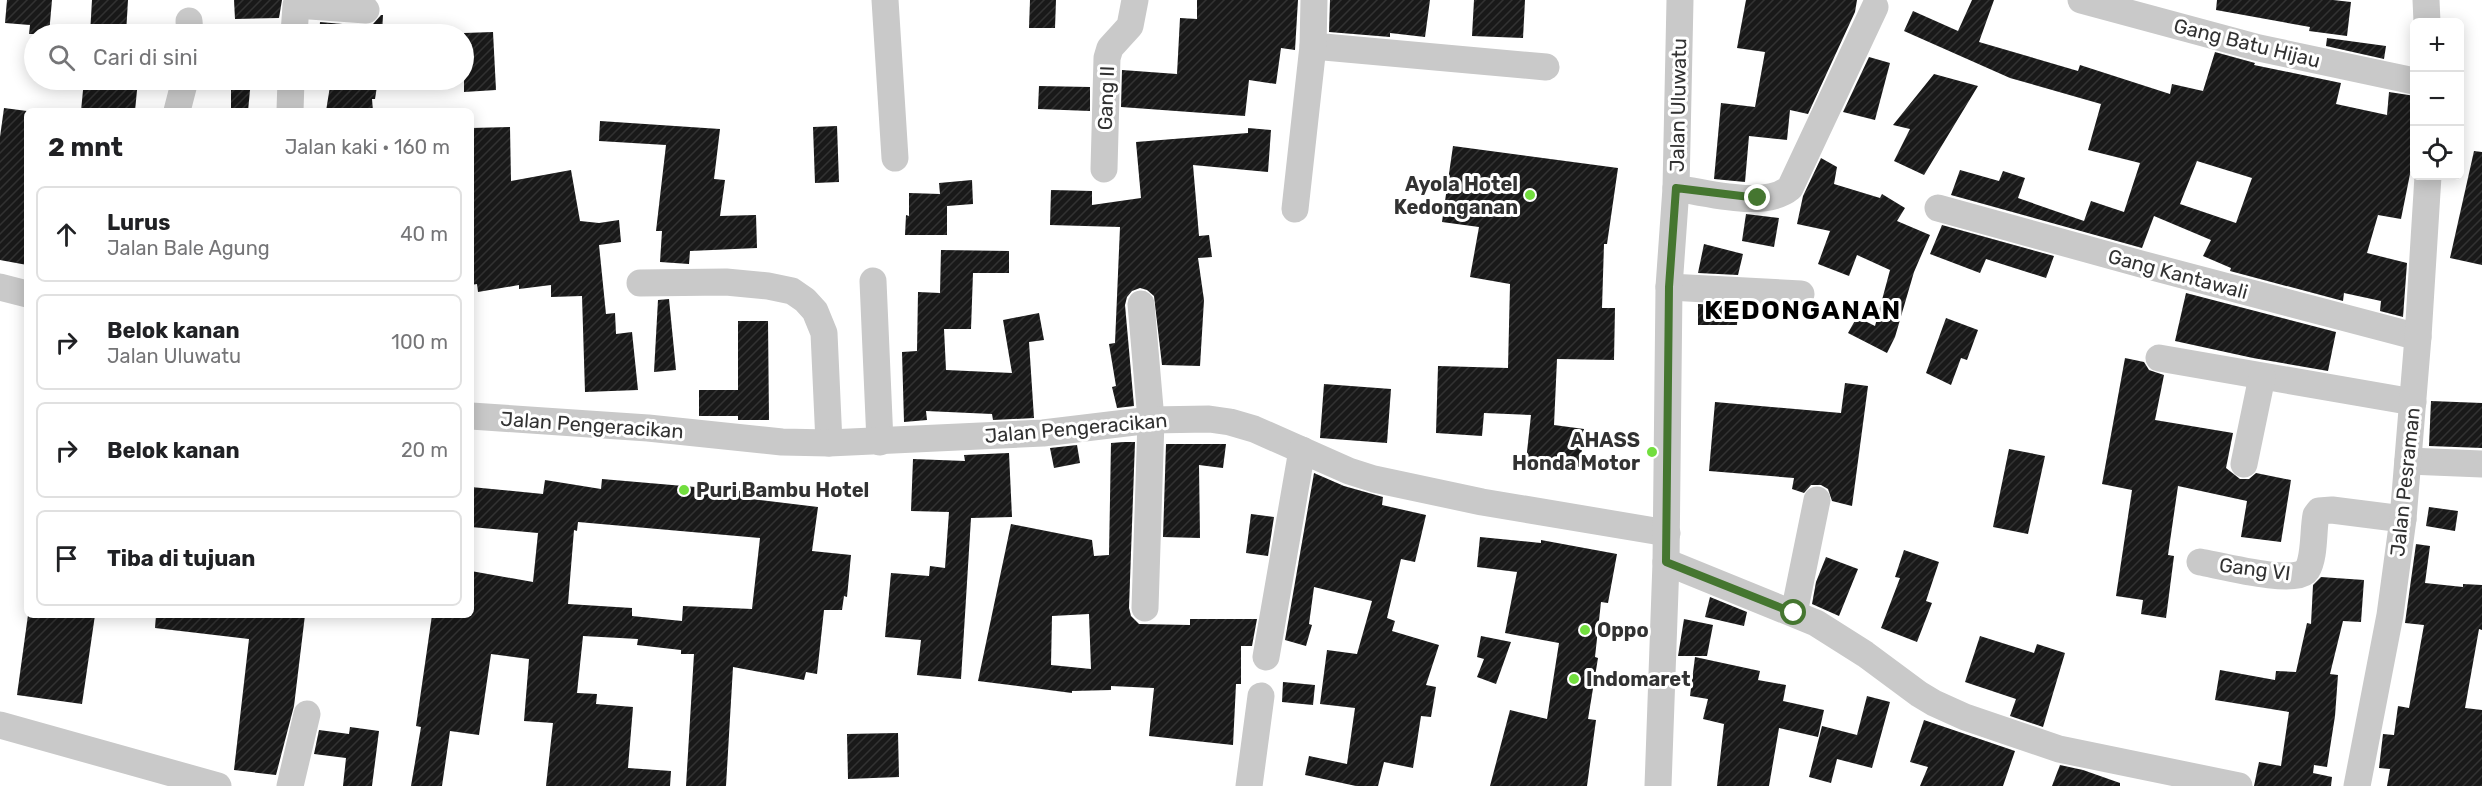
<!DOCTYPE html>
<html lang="id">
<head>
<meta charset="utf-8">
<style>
	body { margin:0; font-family:Rubik,sans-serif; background:#f2f2f2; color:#202124 }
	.controls { position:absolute; right:18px; top:18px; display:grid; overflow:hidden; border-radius:9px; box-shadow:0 3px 15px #0003 }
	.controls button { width:54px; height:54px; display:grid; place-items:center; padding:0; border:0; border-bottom:2px solid #e0e0e0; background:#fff; color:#202124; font:30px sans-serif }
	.stop { position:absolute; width:18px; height:18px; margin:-14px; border:4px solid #457630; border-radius:50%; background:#fff }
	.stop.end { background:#457630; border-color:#fff; box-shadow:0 2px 6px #0008 }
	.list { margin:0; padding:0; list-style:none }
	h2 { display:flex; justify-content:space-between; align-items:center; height:78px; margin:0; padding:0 24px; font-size:26px }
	h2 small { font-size:20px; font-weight:400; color:#757577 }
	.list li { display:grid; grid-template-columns:39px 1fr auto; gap:18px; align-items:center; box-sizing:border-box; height:96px; margin:0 12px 12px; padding:0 12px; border:2px solid #e0e0e0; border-radius:9px }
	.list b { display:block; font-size:22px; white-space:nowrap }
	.list p { margin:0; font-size:20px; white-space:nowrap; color:#757577 }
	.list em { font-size:20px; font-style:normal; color:#757577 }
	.icon { flex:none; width:33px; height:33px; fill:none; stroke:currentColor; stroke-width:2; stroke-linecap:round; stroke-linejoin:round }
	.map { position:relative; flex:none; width:2482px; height:786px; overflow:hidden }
	.search { position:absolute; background:#fff; box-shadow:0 3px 15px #0003; left:24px; top:24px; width:450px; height:66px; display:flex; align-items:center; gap:15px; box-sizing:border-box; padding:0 21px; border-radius:33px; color:#757577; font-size:22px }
	.panel { position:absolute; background:#fff; box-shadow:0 3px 15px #0003; left:24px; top:108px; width:450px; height:510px; border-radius:9px }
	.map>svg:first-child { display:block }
	.building { fill:url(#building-hatch); fill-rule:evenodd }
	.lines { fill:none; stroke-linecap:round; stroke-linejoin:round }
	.minor { stroke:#c9c9c9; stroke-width:27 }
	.route { stroke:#457630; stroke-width:8 }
	.poi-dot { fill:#72de3e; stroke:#fff; stroke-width:2 }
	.labels { text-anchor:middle; stroke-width:6; stroke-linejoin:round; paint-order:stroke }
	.street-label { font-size:20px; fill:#323232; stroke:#fff }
	.poi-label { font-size:20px; font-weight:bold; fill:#323232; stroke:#fff; text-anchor:start }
	.district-label { font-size:26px; font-weight:bold; letter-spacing:1.5px; fill:#000; stroke:#fff }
</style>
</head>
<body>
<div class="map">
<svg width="2482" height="786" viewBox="0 0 2482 786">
	<defs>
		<pattern id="building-hatch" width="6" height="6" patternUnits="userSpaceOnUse" patternTransform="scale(1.5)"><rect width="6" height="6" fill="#191919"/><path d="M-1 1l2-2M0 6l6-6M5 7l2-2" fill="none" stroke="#323232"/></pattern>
	</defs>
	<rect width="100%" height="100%" fill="#fff"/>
	<g class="building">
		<path d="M7,0h45l-3,34h-20l1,-9 -25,-2z"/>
		<path d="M92,0h36l-2,34h-36z"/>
		<path d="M234,0h48l-3,18 -44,1z"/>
		<path d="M1030,0h26l-1,28h-26z"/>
		<path d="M1197,0h101l-3,50 -14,-2 -5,36 -27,-4 -4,36 -124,-9 1,-37 55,4 3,-56 17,1z"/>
		<path d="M1330,0h100l-5,37 -35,-4v4l-61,-5z"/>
		<path d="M1474,0h51l-2,38 -51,-2z"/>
		<path d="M1746,0h111l-2,12 -47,102 -18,-4 -3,30 -38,-4 -4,46 -31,-3 7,-76 34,4 10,-55 -28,-4z"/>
		<path d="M1972,0h22l-15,42 99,29 2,-6 90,29 2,-10 31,7 12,-39 40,11 -1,2 87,18 -5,21 51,11 2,-23 26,4v53l-14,70 -23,-4 -11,38 40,10 -4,54 -23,-6 1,-10 -37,-8 -1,8 -113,-30 1,-3 -28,-12 8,-16 -57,-24 -12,32 -191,-53 9,-25 39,11 4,-10 22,7 -7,20 66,23 7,-20 33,11 16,-49 -52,-13 13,-46 -91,-26 -106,-47 9,-20 45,20zM2197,161l55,17 -16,45 -56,-19z"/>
		<path d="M2217,0h116l18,2 -4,34 -38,-5 1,-4 -94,-17z"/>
		<path d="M381,15h2l-1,19h-63l1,-12 45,4 8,-2z"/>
		<path d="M493,32l3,58 -32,2v-59z"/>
		<path d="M2327,38l59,8 -2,13 -58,-13z"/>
		<path d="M1869,57l21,6 -15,57 -32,-8z"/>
		<path d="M1934,74l44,12 -54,89 -30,-14 16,-32 -17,-4z"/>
		<path d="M84,80h54l-3,31h-54z"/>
		<path d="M231,80h20l-3,31h-17z"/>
		<path d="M331,80h47l-3,19h-3l1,12h-47z"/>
		<path d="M1039,86l51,1v24l-52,-2z"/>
		<path d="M4,108l23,3v154l-27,-5v-123z"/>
		<path d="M600,121l120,8 -6,50 11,1 -5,36 36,-1 1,33 -67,3 -1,13 -29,-2 2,-31h-6l10,-86 -67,-4z"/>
		<path d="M837,126l2,56 -24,1 -2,-56z"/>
		<path d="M510,127l1,54 60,-11 9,51 19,2 20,-3 2,22 -22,3 7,69 9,-1 1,21 16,-2 6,58 -53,2 -3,-96 -31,1v-12l-32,4v-4l-41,7 -1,-8 -6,1v-157z"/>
		<path d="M1248,128l23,2 -3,42 -75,-7 6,71 10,-1 3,22 -14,1 6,42 -4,66 -38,-1 -8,-69 -7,-6 -7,-2 -8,3 -5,6 -2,8 9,101 -17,2 -5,-21 4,-1 -7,-42 6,-1 5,-116 -70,-2 1,-35 41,1v14l49,-7 -5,-56 112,-9z"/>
		<path d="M1453,146l165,22 -11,76h-3l-2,64h13l-1,52 -57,-1 -3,66 30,4 -4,38 -54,-6 5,-46 -47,-2 -2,23 -46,-3 2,-67 70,2 2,-84 -40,-7 9,-50 -37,-5z"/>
		<path d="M2474,151l8,1v113l-32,-7z"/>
		<path d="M1821,158l16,9 -3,17 46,14 2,-4 23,14 -8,13 33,14 -16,37 -19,65 -8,16 -39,-20 9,-16 18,9 15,-56 -33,-15 -8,21 -31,-12 12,-33 -33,-7 6,-28z"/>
		<path d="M972,180l1,24 -26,2v29h-42l1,-20 3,1v-23l31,1 -1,-11z"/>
		<path d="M1746,214l33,4 -5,29 -32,-6z"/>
		<path d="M1942,225l112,31 -8,22 -60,-19 -6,14 -50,-19z"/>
		<path d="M1704,244l39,10 -5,21 -40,-2z"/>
		<path d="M941,250l68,1v22h-36l-2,56h-27l2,41 66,3 -9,-53 36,-7 5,27 -15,2 5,76 -41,2 -1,-6 -66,-3 1,9 -23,2 -2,-70 15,-1 1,-59 22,1z"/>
		<path d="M2186,293l150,39 -8,39 -75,-13 -78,-17z"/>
		<path d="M669,299l7,71 -22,2 4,-72z"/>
		<path d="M1698,304l40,2 -1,19h-39z"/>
		<path d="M1946,318l32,12 -11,30 -6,-2 -10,27 -25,-12z"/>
		<path d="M738,321h30l1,99h-31v-4h-39v-26h39z"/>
		<path d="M2125,358l19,4 5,8 15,5 -9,45 78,13 -7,35 14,11h9l7,-6 35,7 -10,62 -40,-5 6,-36 -69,-15 -10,69 6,1 -8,62 -25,-4 2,-14 -27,-4 16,-106 -30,-6z"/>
		<path d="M1845,383l23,3 -16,120 -20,-5 -4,-12 -7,-4h-10l-7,8 -12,-4 2,-11 -85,-7 6,-69 126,11z"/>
		<path d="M1324,384l67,5 -4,54 -67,-5z"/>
		<path d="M2431,401l51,2v45l-53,-2z"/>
		<path d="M1124,442h11l-6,166 2,8 8,8 51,1v-6h67l-5,27h-11v38h-5l-3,61 -84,-9 5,-48 -43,-2v4l-39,1v2l-94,-12 33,-157 81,16 2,16 15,-1 2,-112zM1089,614l2,55 -40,-4 1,-49z"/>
		<path d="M1166,444h60l-3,24 -24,-3 1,73 -37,-1z"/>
		<path d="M1077,445l3,18 -26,5 -4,-20z"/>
		<path d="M2009,449l36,7 -17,78 -35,-7z"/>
		<path d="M1009,453l3,64 -41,1 -10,161 -44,-4 4,-35 -36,-3 6,-64 38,3 1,-10 15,2 4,-56 -38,-1 2,-52 52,2 -1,-6z"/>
		<path d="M1314,473l30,13 39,11 -1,8 44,10 -11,47 -14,-3 -14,59 8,3 -3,10 47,14 -13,40 10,2 -5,30 -10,-1 -8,52 -29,-6 -6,24h-22l-51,-11 4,-19 38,8 8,-56 -35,-4 7,-54 30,4 15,-53 -58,-14 -5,37 3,1 -6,21 -21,-6z"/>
		<path d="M602,479l140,12v7l76,9 -6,44 39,4 -4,42 -3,-1 -2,14h-18l-7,64 -11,-2 -2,8 -71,-13 -7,119h-40l8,-132h-13v-4l-44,-5 1,-6 -55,-3 -6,57 20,1 -1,10 37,3 -5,61 43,3 -1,15h-124l7,-63 -29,-2 5,-62 -38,-5 -12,81 -29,-4 -8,55h-31l10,-59 -5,-1 16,-111h39v-44l62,11 5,-49 -67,-6v-40l72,7 2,-14 56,9zM578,522l182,16 -8,71 -69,-3 -1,15 -50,-5v-8l-64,-4 6,-74 3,1z"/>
		<path d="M2429,507l29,4 -3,20 -29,-5z"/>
		<path d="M1251,514l23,3 -6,39 -22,-3z"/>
		<path d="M1480,537l61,6v-3l76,14 -9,49 -7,-1 -6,55 3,1 -10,61 8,1 -9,66h-97l20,-76 37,9 12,-76 -54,-10 12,-61 -40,-5z"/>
		<path d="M2416,544l14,2 -5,37 38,4v-3l19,1v45l-3,-1 -14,79 17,2v76h-95l3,-17 -11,-1 4,-34 11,1 4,-29 11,2 15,-83 -19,-2z"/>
		<path d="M1904,550l35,12 -13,39 6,2 -15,39 -36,-14 19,-50 -5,-1z"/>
		<path d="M1826,557l32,12 -19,47 -27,-12 4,-22z"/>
		<path d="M2321,577l43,3 -3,42 -18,-1 -13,53 8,1 -3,41 -8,51 -13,-2 -1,8 19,4 -1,9h-77l5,-24 22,4 8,-54 -74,-12 5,-30 55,10 1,-9 20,1 11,-49 4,1 2,-39z"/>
		<path d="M1710,597l37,15 -3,14 -39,-9z"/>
		<path d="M28,615h67l-13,89 -65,-9z"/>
		<path d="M156,615h149l-11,91 -18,69 -42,-5 15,-131 -94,-11z"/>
		<path d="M1684,619l29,6 -6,31h-29z"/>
		<path d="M1481,636l30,6 -15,42 -19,-7 7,-18 -7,-2z"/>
		<path d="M1980,636l54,17 3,-9 28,9 -22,74 -33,-11 6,-17 -51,-17z"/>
		<path d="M1695,657l65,14 -2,9 28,5 -3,16 41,9 -6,27 -39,-9 -10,58h-52l7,-62 -21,-5 5,-20 -18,-3z"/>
		<path d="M1283,682l32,3 -2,20 -31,-3z"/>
		<path d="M1867,696l23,6 -18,66 -35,-9 -6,24 -22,-6 13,-51 35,9z"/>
		<path d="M1924,720l91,31 -12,35h-83l8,-19 -18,-5z"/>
		<path d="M350,727l29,4 -7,55h-29l3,-28 -32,-4 5,-24 30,4z"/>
		<path d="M898,733l1,44 -51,2 -1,-45z"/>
		<path d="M2060,765l23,5 37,13v3h-68z"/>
	</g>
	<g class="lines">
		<g class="minor">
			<path d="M885,0l10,158"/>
			<path d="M2081,0l178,48 155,33"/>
			<path d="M2426,0l1,22"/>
			<path d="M189,21l1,13"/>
			<path d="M294,34l2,-29 70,5"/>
			<path d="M1313,46l233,21"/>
			<path d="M177,111l8,-31"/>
			<path d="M290,111l1,-31"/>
			<path d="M1104,169l3,-111 3,-10 20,-22 5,-26"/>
			<path d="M1676,188c30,5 89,21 114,0l85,-181"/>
			<path d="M1938,208l203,56 277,73"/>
			<path d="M1295,209l18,-163 1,-46"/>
			<path d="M873,281l7,161"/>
			<path d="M640,283l86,-1 42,4 24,5 13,9 10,11 9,22 5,110"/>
			<path d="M0,287l27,7"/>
			<path d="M1669,287l132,7"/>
			<path d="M1141,304l10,116 -6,188"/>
			<path d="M2159,358l254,44"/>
			<path d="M471,416l177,12 134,14 47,1 214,-10 108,-13 58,-1 21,3 24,7 95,42 25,8 108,23 185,31"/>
			<path d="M2408,461l74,3"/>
			<path d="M2244,464l18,-87"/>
			<path d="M1666,562l150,61 49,31 54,40 15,9 31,14 94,32 180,37"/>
			<path d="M2200,562c18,3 97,24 107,8 8,-12 6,-41 9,-55l3,-4 13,-1 71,9"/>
			<path d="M1794,613l23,-113"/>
			<path d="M1266,657l36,-207"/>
			<path d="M0,725l218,61"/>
			<path d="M290,786l17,-72"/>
			<path d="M1249,786l12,-90"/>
			<path d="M1658,786l8,-224 3,-275 7,-99 4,-188"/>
			<path d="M2357,786l33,-171 13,-96 15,-182 10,-161"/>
		</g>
	</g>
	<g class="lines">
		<path class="route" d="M1758,198l-82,-10 -7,99 -3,275 128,51"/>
	</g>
	<g class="poi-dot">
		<circle cx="1530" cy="195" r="6"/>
		<circle cx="1652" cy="452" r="6"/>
		<circle cx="684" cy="490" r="6"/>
		<circle cx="1585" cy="630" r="6"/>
		<circle cx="1574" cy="679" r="6"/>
	</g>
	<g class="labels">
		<g class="street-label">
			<text transform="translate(2247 43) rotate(14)" y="7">Gang Batu Hijau</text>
			<text transform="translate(1106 98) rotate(-88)" y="7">Gang II</text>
			<text transform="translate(1678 105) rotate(-89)" y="7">Jalan Uluwatu</text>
			<text transform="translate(2178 274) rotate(15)" y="7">Gang Kantawali</text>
			<text transform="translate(592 425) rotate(4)" y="7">Jalan Pengeracikan</text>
			<text transform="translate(1076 428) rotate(-5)" y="7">Jalan Pengeracikan</text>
			<text transform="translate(2405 482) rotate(-84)" y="7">Jalan Pesraman</text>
			<text transform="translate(2255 569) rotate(7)" y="7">Gang VI</text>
		</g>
		<g class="poi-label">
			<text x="1518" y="191" text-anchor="end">Ayola Hotel<tspan x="1518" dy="23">Kedonganan</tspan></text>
			<text x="1640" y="447" text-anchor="end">AHASS<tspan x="1640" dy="23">Honda Motor</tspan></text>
			<text x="696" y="497">Puri Bambu Hotel</text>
			<text x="1597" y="637">Oppo</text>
			<text x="1586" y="686">Indomaret</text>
		</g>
		<g class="district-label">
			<text x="1803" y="319">KEDONGANAN</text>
		</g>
	</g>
</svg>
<div class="controls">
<button>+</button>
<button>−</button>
<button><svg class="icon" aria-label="locate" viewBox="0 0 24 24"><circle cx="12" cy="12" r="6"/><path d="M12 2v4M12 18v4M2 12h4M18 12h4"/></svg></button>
</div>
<div class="stop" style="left:1794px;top:613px"></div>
<div class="stop end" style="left:1758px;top:198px"></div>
<div class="search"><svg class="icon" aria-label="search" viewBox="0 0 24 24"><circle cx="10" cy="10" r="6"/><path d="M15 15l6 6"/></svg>Cari di sini</div>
<section class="panel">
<h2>2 mnt<small>Jalan kaki · 160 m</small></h2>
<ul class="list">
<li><svg class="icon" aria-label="ahead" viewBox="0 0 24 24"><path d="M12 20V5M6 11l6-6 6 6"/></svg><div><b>Lurus</b><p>Jalan Bale Agung</p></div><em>40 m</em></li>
<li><svg class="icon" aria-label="right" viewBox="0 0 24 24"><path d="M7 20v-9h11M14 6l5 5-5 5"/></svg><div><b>Belok kanan</b><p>Jalan Uluwatu</p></div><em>100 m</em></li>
<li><svg class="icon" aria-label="right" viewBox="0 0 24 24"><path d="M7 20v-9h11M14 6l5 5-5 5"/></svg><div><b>Belok kanan</b></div><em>20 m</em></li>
<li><svg class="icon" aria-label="arrive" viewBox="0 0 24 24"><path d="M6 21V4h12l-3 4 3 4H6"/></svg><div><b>Tiba di tujuan</b></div></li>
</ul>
</section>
</div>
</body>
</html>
